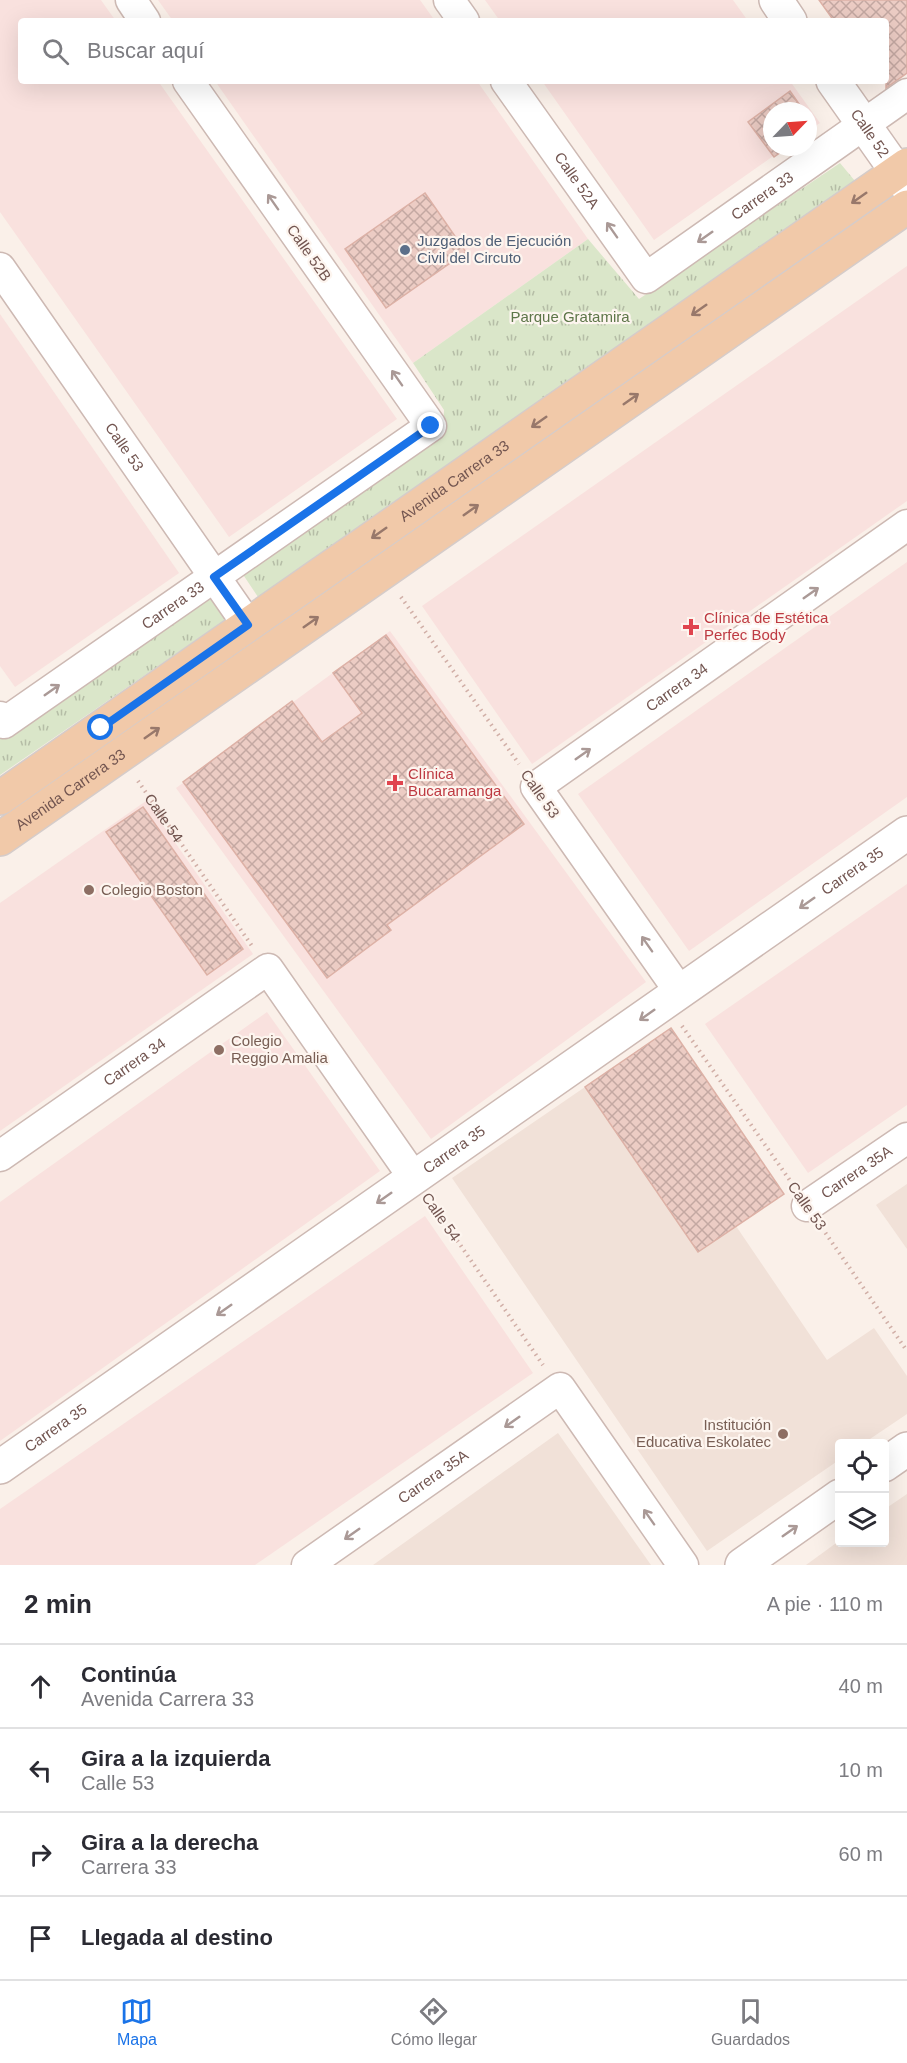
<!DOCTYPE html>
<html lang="es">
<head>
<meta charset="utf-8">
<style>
	body { margin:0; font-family:Helvetica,sans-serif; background:#f7f7f7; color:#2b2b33 }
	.controls { position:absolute; right:18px; bottom:18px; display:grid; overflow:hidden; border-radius:6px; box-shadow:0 6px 24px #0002 }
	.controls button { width:54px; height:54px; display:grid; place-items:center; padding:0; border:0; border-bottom:2px solid #e1e1e2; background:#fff; color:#2b2b33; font:30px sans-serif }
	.compass { position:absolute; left:763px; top:102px; width:54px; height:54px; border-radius:50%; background:#fff; box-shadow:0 6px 24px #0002; rotate:65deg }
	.stop { position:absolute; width:18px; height:18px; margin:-14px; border:4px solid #1a73e8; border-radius:50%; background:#fff }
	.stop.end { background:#1a73e8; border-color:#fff; box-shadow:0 2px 6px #0008 }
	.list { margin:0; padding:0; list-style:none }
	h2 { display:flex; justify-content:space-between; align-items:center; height:78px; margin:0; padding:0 24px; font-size:26px }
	h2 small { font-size:20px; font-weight:400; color:#7c7c81 }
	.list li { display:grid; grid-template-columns:39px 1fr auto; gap:18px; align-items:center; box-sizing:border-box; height:84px; padding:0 24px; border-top:2px solid #e1e1e2 }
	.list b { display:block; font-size:22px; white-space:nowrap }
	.list p { margin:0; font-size:20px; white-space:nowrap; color:#7c7c81 }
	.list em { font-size:20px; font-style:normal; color:#7c7c81 }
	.icon { flex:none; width:33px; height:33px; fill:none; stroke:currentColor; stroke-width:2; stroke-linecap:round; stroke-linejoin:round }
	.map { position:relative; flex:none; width:907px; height:1565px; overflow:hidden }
	.search { position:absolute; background:#fff; box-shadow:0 6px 24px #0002; left:18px; right:18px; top:18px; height:66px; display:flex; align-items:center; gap:15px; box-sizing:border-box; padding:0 21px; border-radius:6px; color:#7c7c81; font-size:22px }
	.sheet { height:414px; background:#fff }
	nav { display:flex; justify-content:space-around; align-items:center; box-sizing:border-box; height:84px; border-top:2px solid #e1e1e2; background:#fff; font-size:16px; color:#7c7c81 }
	nav a { display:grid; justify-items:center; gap:3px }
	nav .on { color:#1a73e8 }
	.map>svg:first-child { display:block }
	.residential { fill:#f1e1d8 }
	.commercial { fill:#f9e1de }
	.grass { fill:url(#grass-tufts) }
	.building { fill:url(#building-cross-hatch); stroke:#ddb1a6; stroke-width:1.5 }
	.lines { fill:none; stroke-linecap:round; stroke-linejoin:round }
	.minor-casing { stroke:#cdb9b3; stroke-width:33 }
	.tertiary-casing { stroke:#cdb9b3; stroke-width:36 }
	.primary-casing { stroke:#d5ccca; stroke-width:36 }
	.path { stroke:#d1afa7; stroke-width:4; stroke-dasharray:1.5 4.5; stroke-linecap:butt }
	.minor { stroke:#fff; stroke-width:30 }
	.tertiary { stroke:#fff; stroke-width:33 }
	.primary { stroke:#f1c9a9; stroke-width:33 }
	.oneway { stroke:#98786b }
	.oneway2 { stroke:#aa9996 }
	.route { stroke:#1a73e8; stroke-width:8 }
	.service-dot { fill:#5c6f8a; stroke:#fdf5ef; stroke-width:2 }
	.health-dot { fill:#e0444e; stroke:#fdf5ef; stroke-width:2 }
	.education-dot { fill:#8d6e63; stroke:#fdf5ef; stroke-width:2 }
	.labels { text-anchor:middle; stroke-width:4.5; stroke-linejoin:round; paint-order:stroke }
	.street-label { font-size:15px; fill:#725550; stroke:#fdf5ef }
	.service-label { font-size:15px; fill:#4e5e75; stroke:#fdf5ef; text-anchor:start }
	.park-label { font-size:15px; fill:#5e7649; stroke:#fdf5ef }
	.health-label { font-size:15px; fill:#be3a42; stroke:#fdf5ef; text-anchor:start }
	.education-label { font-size:15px; fill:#785e54; stroke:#fdf5ef; text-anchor:start }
</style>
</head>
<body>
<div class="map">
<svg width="907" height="1565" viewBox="0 0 907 1565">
	<defs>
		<pattern id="grass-tufts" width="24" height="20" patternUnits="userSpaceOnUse" patternTransform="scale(1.5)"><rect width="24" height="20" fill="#dae6c9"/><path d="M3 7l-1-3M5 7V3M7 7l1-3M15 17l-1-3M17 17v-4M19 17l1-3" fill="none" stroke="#b5bda6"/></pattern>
		<pattern id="building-cross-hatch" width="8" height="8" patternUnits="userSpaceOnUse" patternTransform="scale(1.5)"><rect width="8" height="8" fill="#ecccc4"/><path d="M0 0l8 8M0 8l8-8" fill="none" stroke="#c4a8a2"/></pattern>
	</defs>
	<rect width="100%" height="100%" fill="#faf0e9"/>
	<g class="residential">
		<path d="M585,1087l113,165 38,-26 91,134 47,-32 33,48v38l-43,29 -24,1 -1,16 -132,91 -255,-373z"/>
		<path d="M907,1184v65l-31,-44z"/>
		<path d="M558,1433l93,132h-278z"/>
		<path d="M907,1494v71h-101l33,-24 45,1 1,-33z"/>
	</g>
	<g class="commercial">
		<path d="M0,0h101l15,21h-95v60h137l239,338 -168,118 -229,-325z"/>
		<path d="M158,0h262l15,21h-262z"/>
		<path d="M485,0h248l15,21h-248z"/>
		<path d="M215,81h262l111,158 -175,124z"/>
		<path d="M542,81h248l30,42 -12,8v-20h-36v36h14l-132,93z"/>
		<path d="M907,266v235l-375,263 -110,-158z"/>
		<path d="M0,314l179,259 -164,114 -15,-21z"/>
		<path d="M907,562v235l-218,154 -111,-157z"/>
		<path d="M390,631l256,351 -215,157 -255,-351z"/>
		<path d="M146,801l107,153 -253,177v-228z"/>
		<path d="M907,884v221l-99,68 -103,-149z"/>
		<path d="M267,1012l113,159 -380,270v-239z"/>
		<path d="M425,1216l108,157 -278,192h-255v-56z"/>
	</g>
	<g class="grass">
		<path d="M840,163l15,18 -595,419 -18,-27 201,-143 1,-20 -31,-47 175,-124 51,60z"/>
		<path d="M209,597l16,23 -225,155v-41z"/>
	</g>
	<g class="building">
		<path d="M819,0h88v73l-21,15v-67h-52z"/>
		<path d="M790,91l14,20h-32v36h16l-14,10 -26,-35z"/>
		<path d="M425,193l41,59 -80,56 -41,-59z"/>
		<path d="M386,635l138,189 -137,101 4,5 -64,48 -144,-196 109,-81 30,41 40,-29 -29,-40z"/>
		<path d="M143,807l100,142 -36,26 -101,-143z"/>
		<path d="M671,1028l113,166 -86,58 -113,-165z"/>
	</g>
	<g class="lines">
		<defs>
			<g id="minor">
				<path d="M131,0l14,21"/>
				<path d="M449,0l15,21"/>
				<path id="s2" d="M506,81l140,197 261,-184"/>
				<path id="s3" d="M0,268l248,357"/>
				<path id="s4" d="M0,717l4,6 427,-297 -243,-345"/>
				<path id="s5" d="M680,992l-144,-205 371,-262"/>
				<path id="s6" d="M0,1156l268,-187 146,209"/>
				<path id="s7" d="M807,1206l100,-68"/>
				<path id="s8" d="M307,1565l253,-177 123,177"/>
			</g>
			<g id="tertiary">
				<path d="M776,0l14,21"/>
				<path id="s9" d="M833,81l74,105"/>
				<path d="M884,1465l23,-16"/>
				<path id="s10" d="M0,1467l907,-634"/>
				<path d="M742,1565l98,-69"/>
			</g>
			<g id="primary">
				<path id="s11" d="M0,798l907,-633"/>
				<path id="s12" d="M0,839l907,-632"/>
			</g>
		</defs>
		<use href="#minor" class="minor-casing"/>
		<use href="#tertiary" class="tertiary-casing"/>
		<use href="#primary" class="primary-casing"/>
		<g class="path">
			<path d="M401,597l118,167"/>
			<path id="s1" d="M138,781l114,165"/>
			<path d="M682,1026l109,156"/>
			<path d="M430,1201l113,164"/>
			<path d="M822,1228l85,123"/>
		</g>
		<use href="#minor" class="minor"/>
		<use href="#tertiary" class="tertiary"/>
		<use href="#primary" class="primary"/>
	</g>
	<defs><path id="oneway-shaft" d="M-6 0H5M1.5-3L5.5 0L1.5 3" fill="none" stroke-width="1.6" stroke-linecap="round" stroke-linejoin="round" transform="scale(1.5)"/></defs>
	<g class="oneway">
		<use href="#oneway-shaft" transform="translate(859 198) rotate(145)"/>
		<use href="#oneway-shaft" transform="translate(699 310) rotate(145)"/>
		<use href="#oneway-shaft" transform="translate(631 399) rotate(-35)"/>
		<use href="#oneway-shaft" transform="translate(539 422) rotate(145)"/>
		<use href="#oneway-shaft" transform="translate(471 510) rotate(-35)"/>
		<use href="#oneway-shaft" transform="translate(379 533) rotate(145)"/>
		<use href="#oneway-shaft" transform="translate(311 622) rotate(-35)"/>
		<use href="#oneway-shaft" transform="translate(152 733) rotate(-35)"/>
	</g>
	<g class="oneway2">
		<use href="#oneway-shaft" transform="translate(273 202) rotate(-125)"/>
		<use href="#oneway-shaft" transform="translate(612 230) rotate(-125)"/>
		<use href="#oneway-shaft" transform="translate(705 237) rotate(145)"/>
		<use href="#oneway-shaft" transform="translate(397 378) rotate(-125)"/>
		<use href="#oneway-shaft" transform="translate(811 593) rotate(-35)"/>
		<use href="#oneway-shaft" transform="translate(52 690) rotate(-35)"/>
		<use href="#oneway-shaft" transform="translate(583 754) rotate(-35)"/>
		<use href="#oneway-shaft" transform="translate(807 903) rotate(145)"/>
		<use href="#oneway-shaft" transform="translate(647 944) rotate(-125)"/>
		<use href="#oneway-shaft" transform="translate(647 1015) rotate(145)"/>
		<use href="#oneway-shaft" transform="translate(384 1198) rotate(145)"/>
		<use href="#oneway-shaft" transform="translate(224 1310) rotate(145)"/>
		<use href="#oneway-shaft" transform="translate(512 1422) rotate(145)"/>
		<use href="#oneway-shaft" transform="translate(649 1517) rotate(-125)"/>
		<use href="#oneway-shaft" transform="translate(790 1531) rotate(-35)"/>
		<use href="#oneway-shaft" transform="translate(352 1534) rotate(145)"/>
	</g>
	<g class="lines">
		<path class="route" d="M101,728l147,-103 -34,-48 217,-151"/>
	</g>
	<circle class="service-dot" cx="405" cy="250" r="6"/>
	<g class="health-dot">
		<path d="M688 618h6v6h6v6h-6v6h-6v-6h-6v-6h6z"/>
		<path d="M392 774h6v6h6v6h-6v6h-6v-6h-6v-6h6z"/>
	</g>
	<g class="education-dot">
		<circle cx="89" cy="890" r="6"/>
		<circle cx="219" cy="1050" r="6"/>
		<circle cx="783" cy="1434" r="6"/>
	</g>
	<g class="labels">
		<g class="street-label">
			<text dy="5" stroke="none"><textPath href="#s9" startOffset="64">Calle 52</textPath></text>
			<text dy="5" stroke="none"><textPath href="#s2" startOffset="122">Calle 52A</textPath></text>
			<text dy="5" stroke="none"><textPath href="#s2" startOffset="384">Carrera 33</textPath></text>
			<text transform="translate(309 253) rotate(55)" y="5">Calle 52B</text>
			<text dy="5" stroke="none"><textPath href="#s3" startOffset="218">Calle 53</textPath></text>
			<text dy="5" stroke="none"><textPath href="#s11" startOffset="554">Avenida Carrera 33</textPath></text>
			<text dy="5" stroke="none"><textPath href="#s4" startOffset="213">Carrera 33</textPath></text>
			<text dy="5" stroke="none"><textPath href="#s5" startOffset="423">Carrera 34</textPath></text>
			<text dy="5" stroke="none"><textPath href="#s12" startOffset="86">Avenida Carrera 33</textPath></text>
			<text transform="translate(540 794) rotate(55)" y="5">Calle 53</text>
			<text dy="5" stroke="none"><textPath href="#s1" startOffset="45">Calle 54</textPath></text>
			<text dy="5" stroke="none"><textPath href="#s10" startOffset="1040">Carrera 35</textPath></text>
			<text dy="5" stroke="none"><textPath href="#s6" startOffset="164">Carrera 34</textPath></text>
			<text dy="5" stroke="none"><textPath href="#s10" startOffset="554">Carrera 35</textPath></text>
			<text dy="5" stroke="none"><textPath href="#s7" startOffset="60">Carrera 35A</textPath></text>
			<text transform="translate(807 1206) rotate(55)" y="5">Calle 53</text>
			<text transform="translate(441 1217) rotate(55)" y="5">Calle 54</text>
			<text dy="5" stroke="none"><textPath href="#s10" startOffset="68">Carrera 35</textPath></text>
			<text dy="5" stroke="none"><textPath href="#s8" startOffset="154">Carrera 35A</textPath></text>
		</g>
		<g class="service-label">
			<text x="417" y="246">Juzgados de Ejecución<tspan x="417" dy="17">Civil del Circuto</tspan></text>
		</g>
		<g class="park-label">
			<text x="570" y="322">Parque Gratamira</text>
		</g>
		<g class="health-label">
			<text x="704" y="623">Clínica de Estética<tspan x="704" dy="17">Perfec Body</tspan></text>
			<text x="408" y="779">Clínica<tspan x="408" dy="17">Bucaramanga</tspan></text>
		</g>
		<g class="education-label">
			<text x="101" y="895">Colegio Boston</text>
			<text x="231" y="1046">Colegio<tspan x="231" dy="17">Reggio Amalia</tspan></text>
			<text x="771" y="1430" text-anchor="end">Institución<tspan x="771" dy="17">Educativa Eskolatec</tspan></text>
		</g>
	</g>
</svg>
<div class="controls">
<button><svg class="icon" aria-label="locate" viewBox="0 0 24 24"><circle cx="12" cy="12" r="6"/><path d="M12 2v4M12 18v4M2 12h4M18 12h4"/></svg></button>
<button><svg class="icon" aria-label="layers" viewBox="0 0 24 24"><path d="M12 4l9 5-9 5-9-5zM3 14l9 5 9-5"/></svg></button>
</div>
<svg class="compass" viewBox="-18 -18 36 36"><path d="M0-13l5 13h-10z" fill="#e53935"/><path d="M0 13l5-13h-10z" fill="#7c7c81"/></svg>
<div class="stop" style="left:101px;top:728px"></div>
<div class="stop end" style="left:431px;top:426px"></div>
<div class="search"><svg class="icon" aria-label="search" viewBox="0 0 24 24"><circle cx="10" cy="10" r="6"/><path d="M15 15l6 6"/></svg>Buscar aquí</div>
</div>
<section class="sheet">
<h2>2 min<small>A pie · 110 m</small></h2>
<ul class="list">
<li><svg class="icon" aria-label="ahead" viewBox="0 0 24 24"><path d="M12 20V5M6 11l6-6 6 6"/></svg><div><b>Continúa</b><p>Avenida Carrera 33</p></div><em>40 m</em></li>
<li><svg class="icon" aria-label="left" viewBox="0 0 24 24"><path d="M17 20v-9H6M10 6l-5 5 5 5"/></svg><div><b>Gira a la izquierda</b><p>Calle 53</p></div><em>10 m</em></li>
<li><svg class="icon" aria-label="right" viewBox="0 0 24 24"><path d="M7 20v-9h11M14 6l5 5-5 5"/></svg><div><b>Gira a la derecha</b><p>Carrera 33</p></div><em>60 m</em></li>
<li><svg class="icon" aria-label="arrive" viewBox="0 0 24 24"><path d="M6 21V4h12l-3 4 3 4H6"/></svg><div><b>Llegada al destino</b></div></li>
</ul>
</section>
<nav>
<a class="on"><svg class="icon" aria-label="map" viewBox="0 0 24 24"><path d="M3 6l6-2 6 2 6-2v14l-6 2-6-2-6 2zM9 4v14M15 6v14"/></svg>Mapa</a>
<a><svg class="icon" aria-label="directions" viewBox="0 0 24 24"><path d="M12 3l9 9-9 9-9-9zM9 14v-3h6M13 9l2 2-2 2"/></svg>Cómo llegar</a>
<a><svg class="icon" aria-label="saved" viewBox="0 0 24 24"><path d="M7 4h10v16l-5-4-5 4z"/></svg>Guardados</a>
</nav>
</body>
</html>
